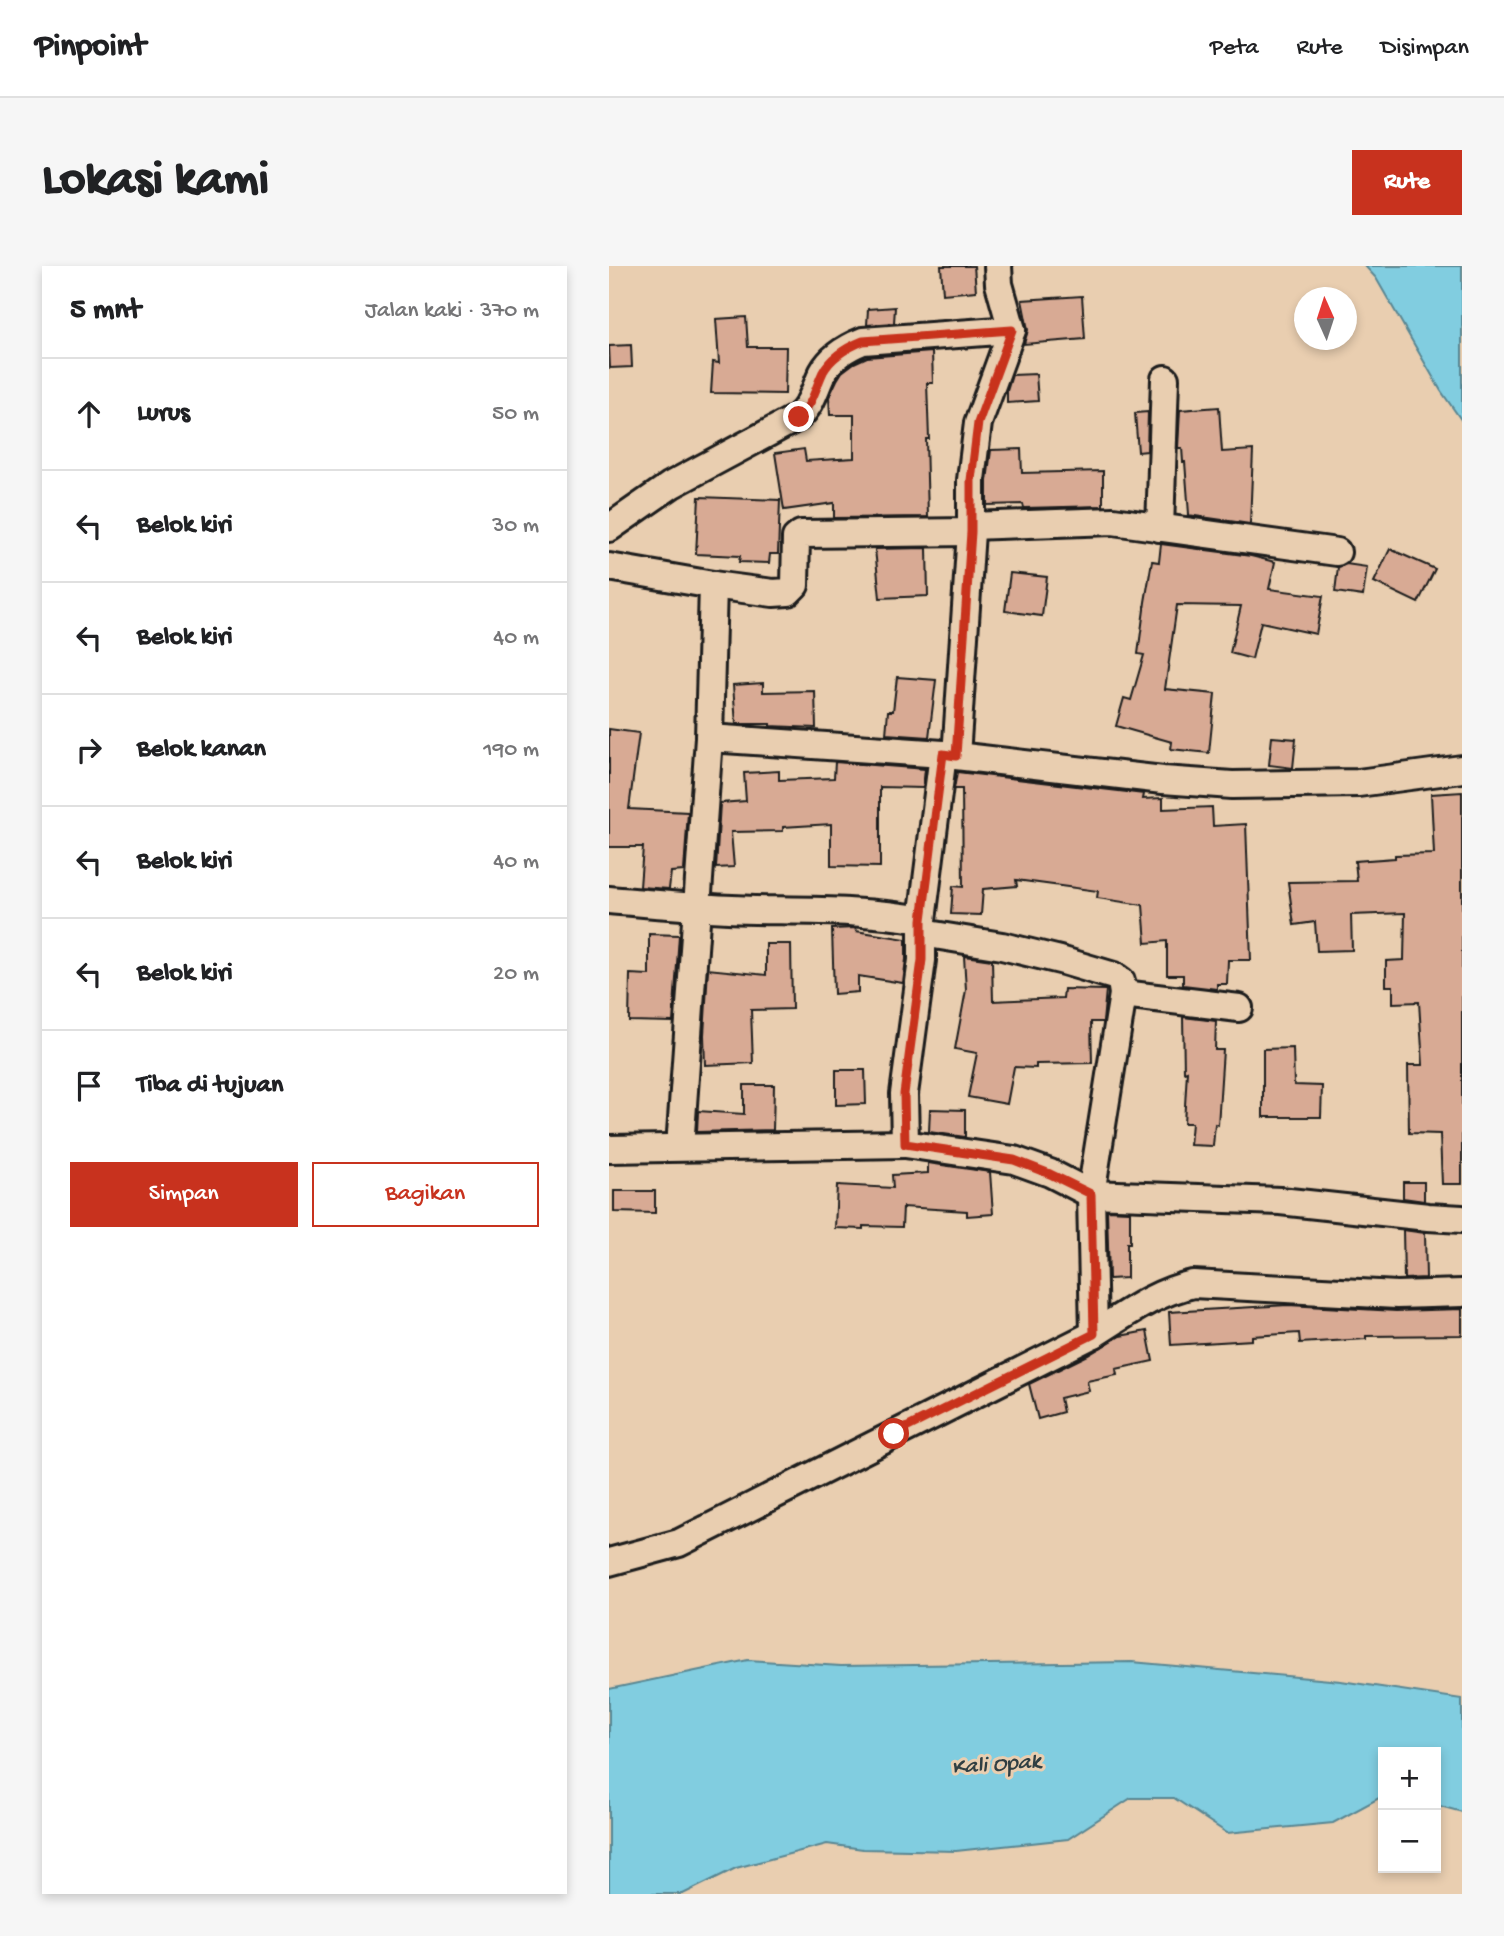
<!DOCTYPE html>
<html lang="id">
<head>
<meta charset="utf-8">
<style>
	body { margin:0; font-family:"Gochi Hand",sans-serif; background:#f6f6f6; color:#202124 }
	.controls { position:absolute; right:21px; bottom:21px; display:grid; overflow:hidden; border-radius:0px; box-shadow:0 4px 10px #0003 }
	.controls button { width:63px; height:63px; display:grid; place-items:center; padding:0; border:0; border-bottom:2px solid #e0e0e0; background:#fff; color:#202124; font:35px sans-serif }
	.compass { position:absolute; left:685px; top:21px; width:63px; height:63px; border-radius:50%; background:#fff; box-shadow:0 4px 10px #0003; rotate:357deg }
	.stop { position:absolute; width:21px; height:21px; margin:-16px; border:5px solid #c8321e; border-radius:50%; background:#fff }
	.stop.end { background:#c8321e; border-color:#fff; box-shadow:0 2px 7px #0008 }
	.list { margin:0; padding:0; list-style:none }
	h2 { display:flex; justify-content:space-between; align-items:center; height:91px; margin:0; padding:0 28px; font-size:30px }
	h2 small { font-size:23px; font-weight:400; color:#757577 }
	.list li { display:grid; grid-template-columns:46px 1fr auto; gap:21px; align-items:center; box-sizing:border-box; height:112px; padding:0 28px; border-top:2px solid #e0e0e0 }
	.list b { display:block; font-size:26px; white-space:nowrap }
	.list em { font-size:23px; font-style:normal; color:#757577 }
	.actions { display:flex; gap:14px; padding:21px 28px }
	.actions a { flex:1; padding:16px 0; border:2px solid #c8321e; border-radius:0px; text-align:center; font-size:24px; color:#c8321e }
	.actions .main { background:#c8321e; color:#fff }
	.icon { flex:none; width:38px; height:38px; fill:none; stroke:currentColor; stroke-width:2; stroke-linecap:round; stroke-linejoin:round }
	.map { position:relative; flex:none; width:853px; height:1628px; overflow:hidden; border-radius:0px }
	header { display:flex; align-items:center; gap:42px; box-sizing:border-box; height:98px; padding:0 35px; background:#fff; border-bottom:2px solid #e0e0e0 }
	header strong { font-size:33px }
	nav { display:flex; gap:38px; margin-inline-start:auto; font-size:24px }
	.intro { display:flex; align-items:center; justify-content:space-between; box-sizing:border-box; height:168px; padding:0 42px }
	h1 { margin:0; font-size:49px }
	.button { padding:18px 32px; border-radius:0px; background:#c8321e; color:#fff; font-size:24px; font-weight:700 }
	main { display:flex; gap:42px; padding:0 42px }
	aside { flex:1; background:#fff; border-radius:0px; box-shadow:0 4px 10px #0003 }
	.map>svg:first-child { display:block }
	.water { fill:#81cde0; stroke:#598692; stroke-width:2 }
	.building { fill:#d8aa94; stroke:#1c1c1c; stroke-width:2 }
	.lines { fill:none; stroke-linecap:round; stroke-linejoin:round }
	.minor-casing { stroke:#1c1c1c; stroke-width:32 }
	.minor { stroke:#e9ceb0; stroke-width:26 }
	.route { stroke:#c8321e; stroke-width:9 }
	.labels { text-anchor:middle; stroke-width:6; stroke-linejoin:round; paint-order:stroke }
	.water-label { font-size:23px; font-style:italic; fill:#303f43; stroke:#e9ceb0 }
</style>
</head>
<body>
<header>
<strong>Pinpoint</strong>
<nav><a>Peta</a><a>Rute</a><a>Disimpan</a></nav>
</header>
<div class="intro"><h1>Lokasi kami</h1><a class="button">Rute</a></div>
<main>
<aside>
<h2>5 mnt<small>Jalan kaki · 370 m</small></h2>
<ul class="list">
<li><svg class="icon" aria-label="ahead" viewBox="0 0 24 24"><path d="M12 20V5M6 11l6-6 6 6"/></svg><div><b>Lurus</b></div><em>50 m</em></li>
<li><svg class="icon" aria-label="left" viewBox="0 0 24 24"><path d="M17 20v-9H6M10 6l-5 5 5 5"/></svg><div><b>Belok kiri</b></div><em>30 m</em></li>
<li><svg class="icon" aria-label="left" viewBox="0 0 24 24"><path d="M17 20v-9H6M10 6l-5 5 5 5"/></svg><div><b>Belok kiri</b></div><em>40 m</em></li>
<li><svg class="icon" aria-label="right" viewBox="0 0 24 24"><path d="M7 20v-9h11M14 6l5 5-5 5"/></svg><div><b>Belok kanan</b></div><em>190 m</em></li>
<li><svg class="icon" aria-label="left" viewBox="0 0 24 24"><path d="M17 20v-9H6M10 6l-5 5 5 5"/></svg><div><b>Belok kiri</b></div><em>40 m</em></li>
<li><svg class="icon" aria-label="left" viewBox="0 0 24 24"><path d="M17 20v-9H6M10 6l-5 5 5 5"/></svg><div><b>Belok kiri</b></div><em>20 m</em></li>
<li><svg class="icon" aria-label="arrive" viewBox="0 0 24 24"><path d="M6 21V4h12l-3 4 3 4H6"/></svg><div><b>Tiba di tujuan</b></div></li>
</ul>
<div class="actions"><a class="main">Simpan</a><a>Bagikan</a></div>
</aside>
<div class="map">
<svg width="853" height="1628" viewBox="0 0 853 1628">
	<rect width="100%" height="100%" fill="#e9ceb0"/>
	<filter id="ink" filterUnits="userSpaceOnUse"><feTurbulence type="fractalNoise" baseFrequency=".0143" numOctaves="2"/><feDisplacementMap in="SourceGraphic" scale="14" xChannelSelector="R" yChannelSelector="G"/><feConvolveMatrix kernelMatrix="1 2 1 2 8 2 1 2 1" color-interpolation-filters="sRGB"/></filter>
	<g filter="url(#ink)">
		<g class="water">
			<path d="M756,0h97v155l-21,-30 -65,-113z"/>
			<path d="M139,1394l93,6 291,-4 209,19 121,18v113l-26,-7v-53h-53v44l-50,27 -106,10 -53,-35h-43l-63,41 -112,12 -93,-2 -36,-5 -91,24 -53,26h-74v-205z"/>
		</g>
		<g class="building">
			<path d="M332,0h33l2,25 -33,3z"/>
			<path d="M473,30l3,43 -61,5 4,-14 -6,-30z"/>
			<path d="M286,41l-1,16 -27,2 1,-16z"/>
			<path d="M137,51l2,30h38l-1,47 -74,-1 2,-31 6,1 -3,-44z"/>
			<path d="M22,79l1,22 -22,1 -1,-22z"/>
			<path d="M323,86l1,31h-6l2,56h-3l2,78 -94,1v-15l-50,7 -9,-57 29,-4 2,12 48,-3v-43h-24l-1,-18 8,-17 5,-8 12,-9 13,-6z"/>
			<path d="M427,108l2,27 -31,2v-12l5,-16z"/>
			<path d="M610,141l3,45 31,-2 -3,74 -62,-9 1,-1 -4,-52h-2l-1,-14h-4l2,-38z"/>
			<path d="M539,146l-1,39 -9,1 -3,-39z"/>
			<path d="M412,183l1,24 81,-2v35l-79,2 -1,-4 -36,1v-24l4,-31z"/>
			<path d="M90,231l81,3 -2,54h-8l-1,9 -30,-1 1,-6 -44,-2z"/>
			<path d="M552,278l90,12 24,6 -6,27 54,7 -7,38 -55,-12 -9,37 -22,-6 11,-47 -64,-1 -12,84 50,5 -6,59 -38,-4 1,-7 -56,-16 8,-28 7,2 13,-45 -6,-1 7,-52 7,-41 7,1z"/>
			<path d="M318,282l1,48 -48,2 -5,-49z"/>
			<path d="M781,283l45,20 -17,34 -44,-21z"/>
			<path d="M737,298l21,3 -4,29 -28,-4 3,-25z"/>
			<path d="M401,307l37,4 -5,39 -37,-5z"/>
			<path d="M288,411l39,3 -7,57 -43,-3 2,-23h5z"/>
			<path d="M154,417v9l52,-1 1,37 -46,-2v-2h-34l-3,-39z"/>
			<path d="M0,463l30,4 -10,76 59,3 -4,59 -13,1 -2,17 -29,-2 3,-40h-34z"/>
			<path d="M663,471l24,2 -3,29 -24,-3z"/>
			<path d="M226,496l90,7 -2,19 -43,-1v80l-49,-1v-42l-48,3v4l-52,1 3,35 -18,1 4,-65 26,-2 -2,-28 35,-2v9l55,-2z"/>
			<path d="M348,506l187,22 -1,5 20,-1v11l49,-2 1,19 33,-2 5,136h-23l-1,24h-10v5l-34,-4v-10h-16v-34l-21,2 -3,-38 -46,-7 1,-7 -82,-11 1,6 -34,3 -2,26 -30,-1 2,-28 10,1 -1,-98h-8z"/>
			<path d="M853,526v392h-20l-2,-50 -31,-1 -1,-68h15l-4,-63 -26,1v-17h-7v-25l18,-1 1,-47 -54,2 1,35 -35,1 -2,-29 -21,3 -6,-43 69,-1 -2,-20 40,-3v-3l39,-1 -3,-60z"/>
			<path d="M246,662l1,3 50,8v20l-3,24 -45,-7v16l-24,2 -2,-65z"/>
			<path d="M40,668l30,1 -6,87 -44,-1 1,-47 19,1z"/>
			<path d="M157,678h25l1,65 -41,1 2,53 -48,2 -1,-30 4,-66 58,6z"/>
			<path d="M355,690l28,4 1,41 70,-3 1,-9 42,1 -3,32h-12l1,41 -56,1v4l-22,-1 -7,37 -39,-7 9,-44 -22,-4 11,-59z"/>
			<path d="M574,751l33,4 -1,29h8l-5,75 -3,-1 -2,22 -23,-1 2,-22h-8l3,-52 -3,1z"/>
			<path d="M684,782l1,37 28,1 -1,31h-58v-68z"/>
			<path d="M227,804h29l1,34 -30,1z"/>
			<path d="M135,819h30l-1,45 -76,2 1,-21 46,3z"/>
			<path d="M321,843l35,1v27l-36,-5z"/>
			<path d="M319,897l62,9 3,42 -26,2v-5l-64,-4 -1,20 -39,-1v3l-28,-1 2,-43 56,3 -1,-13 36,-2z"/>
			<path d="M794,916h21v19l-21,-3z"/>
			<path d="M5,925h41v22l-41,-1z"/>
			<path d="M498,944l23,1v32h-3v35l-18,1z"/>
			<path d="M794,964l22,3 1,45 -22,1z"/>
			<path d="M679,1039l108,6 66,-2v26l-96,1v3l-66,4 -1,-10 -47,3v4l-81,5 -2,-33z"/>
			<path d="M538,1065l6,30 -37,8 1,6 -30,6 2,10 -29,7 3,14 -25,7 -9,-35 59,-29 32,-19z"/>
		</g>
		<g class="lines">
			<defs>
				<g id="minor">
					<path d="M361,260l143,-5 224,31"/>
					<path d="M0,262l62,-43 127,-68c14,-12 17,-29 25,-45 8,-15 25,-25 40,-31l149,-11"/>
					<path d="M551,262l5,-149"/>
					<path d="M362,266l-15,224 -13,-2 -21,166v40l-18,134 1,50 109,16 36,13 41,21 189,7 148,16 34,2"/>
					<path d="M0,301l104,18 60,8 15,-1 7,-7 1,-47 5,-4 170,-2v-52l7,-57 34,-93 -13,-46 -1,-18"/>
					<path d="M100,472l234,16"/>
					<path d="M347,490l207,24 69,5 126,-2 104,-14"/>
					<path d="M0,634c48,4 97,9 146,10 56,1 111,0 167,10"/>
					<path d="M313,667l80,13 58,14 54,16 7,5 2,13 -32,200 3,140"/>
					<path d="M514,728l116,14"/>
					<path d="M71,881l29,-409 4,-153"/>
					<path d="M0,883l296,-5"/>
					<path d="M0,1296l70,-19 415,-209c32,-20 62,-42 99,-50l204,11 65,-2"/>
				</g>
			</defs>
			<use href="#minor" class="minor-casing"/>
			<use href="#minor" class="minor"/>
		</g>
	</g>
	<g class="lines" filter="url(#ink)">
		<path class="route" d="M190,151c14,-13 16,-28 24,-45 8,-15 25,-25 40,-31l149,-11 -34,93 -7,57v52l-15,224 -13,-2 -21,166v40l-18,134 1,50 109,16 36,14 41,20 3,140 -200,100"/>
	</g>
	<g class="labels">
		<g class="water-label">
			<text transform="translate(387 1496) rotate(-4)" y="8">Kali Opak</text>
		</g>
	</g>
</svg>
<div class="controls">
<button>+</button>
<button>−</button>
</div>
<svg class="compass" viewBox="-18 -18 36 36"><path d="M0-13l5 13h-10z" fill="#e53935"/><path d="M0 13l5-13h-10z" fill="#757577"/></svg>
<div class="stop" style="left:285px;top:1168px"></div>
<div class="stop end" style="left:190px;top:151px"></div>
</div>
</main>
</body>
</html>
